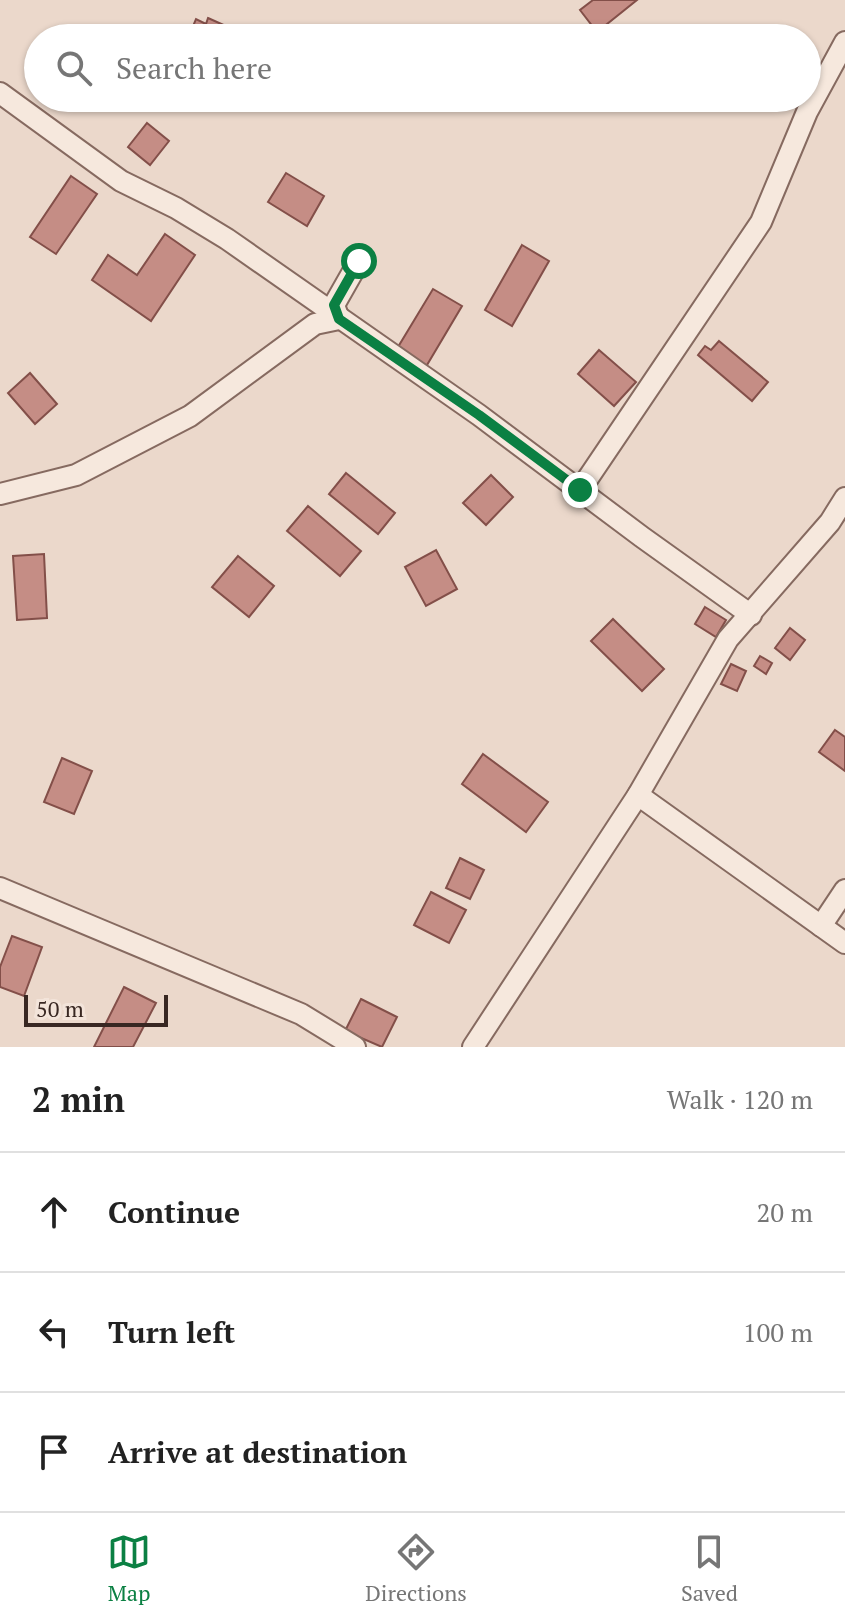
<!DOCTYPE html>
<html lang="en">
<head>
<meta charset="utf-8">
<style>
	body { margin:0; font-family:"PT Serif",serif; background:#f2f2f2; color:#222 }
	.scale { position:absolute; left:24px; bottom:20px; width:144px; box-sizing:border-box; padding-left:8px; border:4px solid #382722; border-top:0; font-size:22px; line-height:28px; white-space:nowrap; color:#382722; -webkit-text-stroke:6px #f3e4da; paint-order:stroke }
	.stop { position:absolute; width:24px; height:24px; margin:-18px; border:6px solid #0b8043; border-radius:50%; background:#fff }
	.stop.end { background:#0b8043; border-color:#fff; box-shadow:0 2px 8px #0008 }
	.list { margin:0; padding:0; list-style:none }
	h2 { display:flex; justify-content:space-between; align-items:center; height:104px; margin:0; padding:0 32px; font-size:34px }
	h2 small { font-size:26px; font-weight:400; color:#767676 }
	.list li { display:grid; grid-template-columns:52px 1fr auto; gap:24px; align-items:center; box-sizing:border-box; height:120px; padding:0 32px; border-top:2px solid #e0e0e0 }
	.list b { display:block; font-size:30px; white-space:nowrap }
	.list em { font-size:26px; font-style:normal; color:#767676 }
	.icon { flex:none; width:44px; height:44px; fill:none; stroke:currentColor; stroke-width:2; stroke-linecap:round; stroke-linejoin:round }
	.map { position:relative; flex:none; width:845px; height:1047px; overflow:hidden }
	.search { position:absolute; background:#fff; box-shadow:0 2px 6px #0004; left:24px; right:24px; top:24px; height:88px; display:flex; align-items:center; gap:20px; box-sizing:border-box; padding:0 28px; border-radius:44px; color:#767676; font-size:30px }
	.sheet { height:464px; background:#fff }
	nav { display:flex; justify-content:space-around; align-items:center; box-sizing:border-box; height:112px; border-top:2px solid #e0e0e0; background:#fff; font-size:22px; color:#767676 }
	nav a { display:grid; justify-items:center; gap:4px }
	nav .on { color:#0b8043 }
	.map>svg:first-child { display:block }
	.building { fill:#c58d85; stroke:#834f49; stroke-width:2 }
	.lines { fill:none; stroke-linecap:round; stroke-linejoin:round }
	.minor-casing { stroke:#866a60; stroke-width:24 }
	.minor { stroke:#f6e8dd; stroke-width:20 }
	.route { stroke:#0b8043; stroke-width:10 }
</style>
</head>
<body>
<div class="map">
<svg width="845" height="1047" viewBox="0 0 845 1047">
	<rect width="100%" height="100%" fill="#ebd8cb"/>
	<g class="building">
		<path d="M593,0h44l-40,32 -17,-22z"/>
		<path d="M208,18l18,8 -5,12h-33l8,-19 10,5z"/>
		<path d="M147,123l22,18 -19,24 -22,-18z"/>
		<path d="M286,173l38,23 -17,30 -39,-24z"/>
		<path d="M71,176l26,18 -41,60 -26,-17z"/>
		<path d="M165,234l30,21 -44,66 -59,-41 16,-25 29,20z"/>
		<path d="M522,245l27,16 -37,65 -27,-16z"/>
		<path d="M433,289l29,17 -38,64 -29,-18z"/>
		<path d="M719,341l49,41 -16,19 -54,-46 7,-9 6,4z"/>
		<path d="M599,350l37,32 -22,24 -36,-32z"/>
		<path d="M30,373l27,31 -22,20 -27,-31z"/>
		<path d="M346,473l49,40 -17,21 -49,-40z"/>
		<path d="M491,475l22,22 -27,28 -23,-22z"/>
		<path d="M308,506l53,45 -21,25 -53,-45z"/>
		<path d="M436,550l21,39 -31,17 -21,-39z"/>
		<path d="M44,554l3,64 -30,2 -4,-64z"/>
		<path d="M238,556l36,30 -25,31 -37,-30z"/>
		<path d="M705,607l21,13 -10,17 -21,-13z"/>
		<path d="M613,619l51,50 -22,22 -51,-50z"/>
		<path d="M790,628l15,12 -15,20 -15,-12z"/>
		<path d="M760,656l12,7 -6,11 -12,-8z"/>
		<path d="M731,664l15,7 -9,20 -16,-7z"/>
		<path d="M835,730l10,7v34l-26,-19z"/>
		<path d="M483,754l65,48 -22,30 -64,-48z"/>
		<path d="M62,758l30,13 -18,43 -30,-12z"/>
		<path d="M460,858l24,12 -14,29 -24,-11z"/>
		<path d="M431,892l35,18 -17,33 -35,-18z"/>
		<path d="M12,936l30,11 -18,49 -24,-9v-20z"/>
		<path d="M124,987l32,16 -23,44h-39z"/>
		<path d="M361,999l36,18 -15,30 -37,-16z"/>
	</g>
	<g class="lines">
		<defs>
			<g id="minor">
				<path d="M0,93l121,88 55,27 51,31 252,176 163,122 109,78"/>
				<path d="M580,490l181,-268 46,-110 38,-70"/>
				<path d="M0,494l76,-19 114,-59 125,-92 24,-5 -5,-14 25,-44"/>
				<path d="M638,795l207,148"/>
				<path d="M0,888l301,126 54,33"/>
				<path d="M821,926l24,-36"/>
				<path d="M473,1047l165,-252 90,-156 102,-117 15,-24"/>
			</g>
		</defs>
		<use href="#minor" class="minor-casing"/>
		<use href="#minor" class="minor"/>
	</g>
	<g class="lines">
		<path class="route" d="M359,261l-25,44 5,14 140,96 101,75"/>
	</g>
</svg>
<div class="scale">50 m</div>
<div class="stop" style="left:359px;top:261px"></div>
<div class="stop end" style="left:580px;top:490px"></div>
<div class="search"><svg class="icon" aria-label="search" viewBox="0 0 24 24"><circle cx="10" cy="10" r="6"/><path d="M15 15l6 6"/></svg>Search here</div>
</div>
<section class="sheet">
<h2>2 min<small>Walk · 120 m</small></h2>
<ul class="list">
<li><svg class="icon" aria-label="ahead" viewBox="0 0 24 24"><path d="M12 20V5M6 11l6-6 6 6"/></svg><div><b>Continue</b></div><em>20 m</em></li>
<li><svg class="icon" aria-label="left" viewBox="0 0 24 24"><path d="M17 20v-9H6M10 6l-5 5 5 5"/></svg><div><b>Turn left</b></div><em>100 m</em></li>
<li><svg class="icon" aria-label="arrive" viewBox="0 0 24 24"><path d="M6 21V4h12l-3 4 3 4H6"/></svg><div><b>Arrive at destination</b></div></li>
</ul>
</section>
<nav>
<a class="on"><svg class="icon" aria-label="map" viewBox="0 0 24 24"><path d="M3 6l6-2 6 2 6-2v14l-6 2-6-2-6 2zM9 4v14M15 6v14"/></svg>Map</a>
<a><svg class="icon" aria-label="directions" viewBox="0 0 24 24"><path d="M12 3l9 9-9 9-9-9zM9 14v-3h6M13 9l2 2-2 2"/></svg>Directions</a>
<a><svg class="icon" aria-label="saved" viewBox="0 0 24 24"><path d="M7 4h10v16l-5-4-5 4z"/></svg>Saved</a>
</nav>
</body>
</html>
